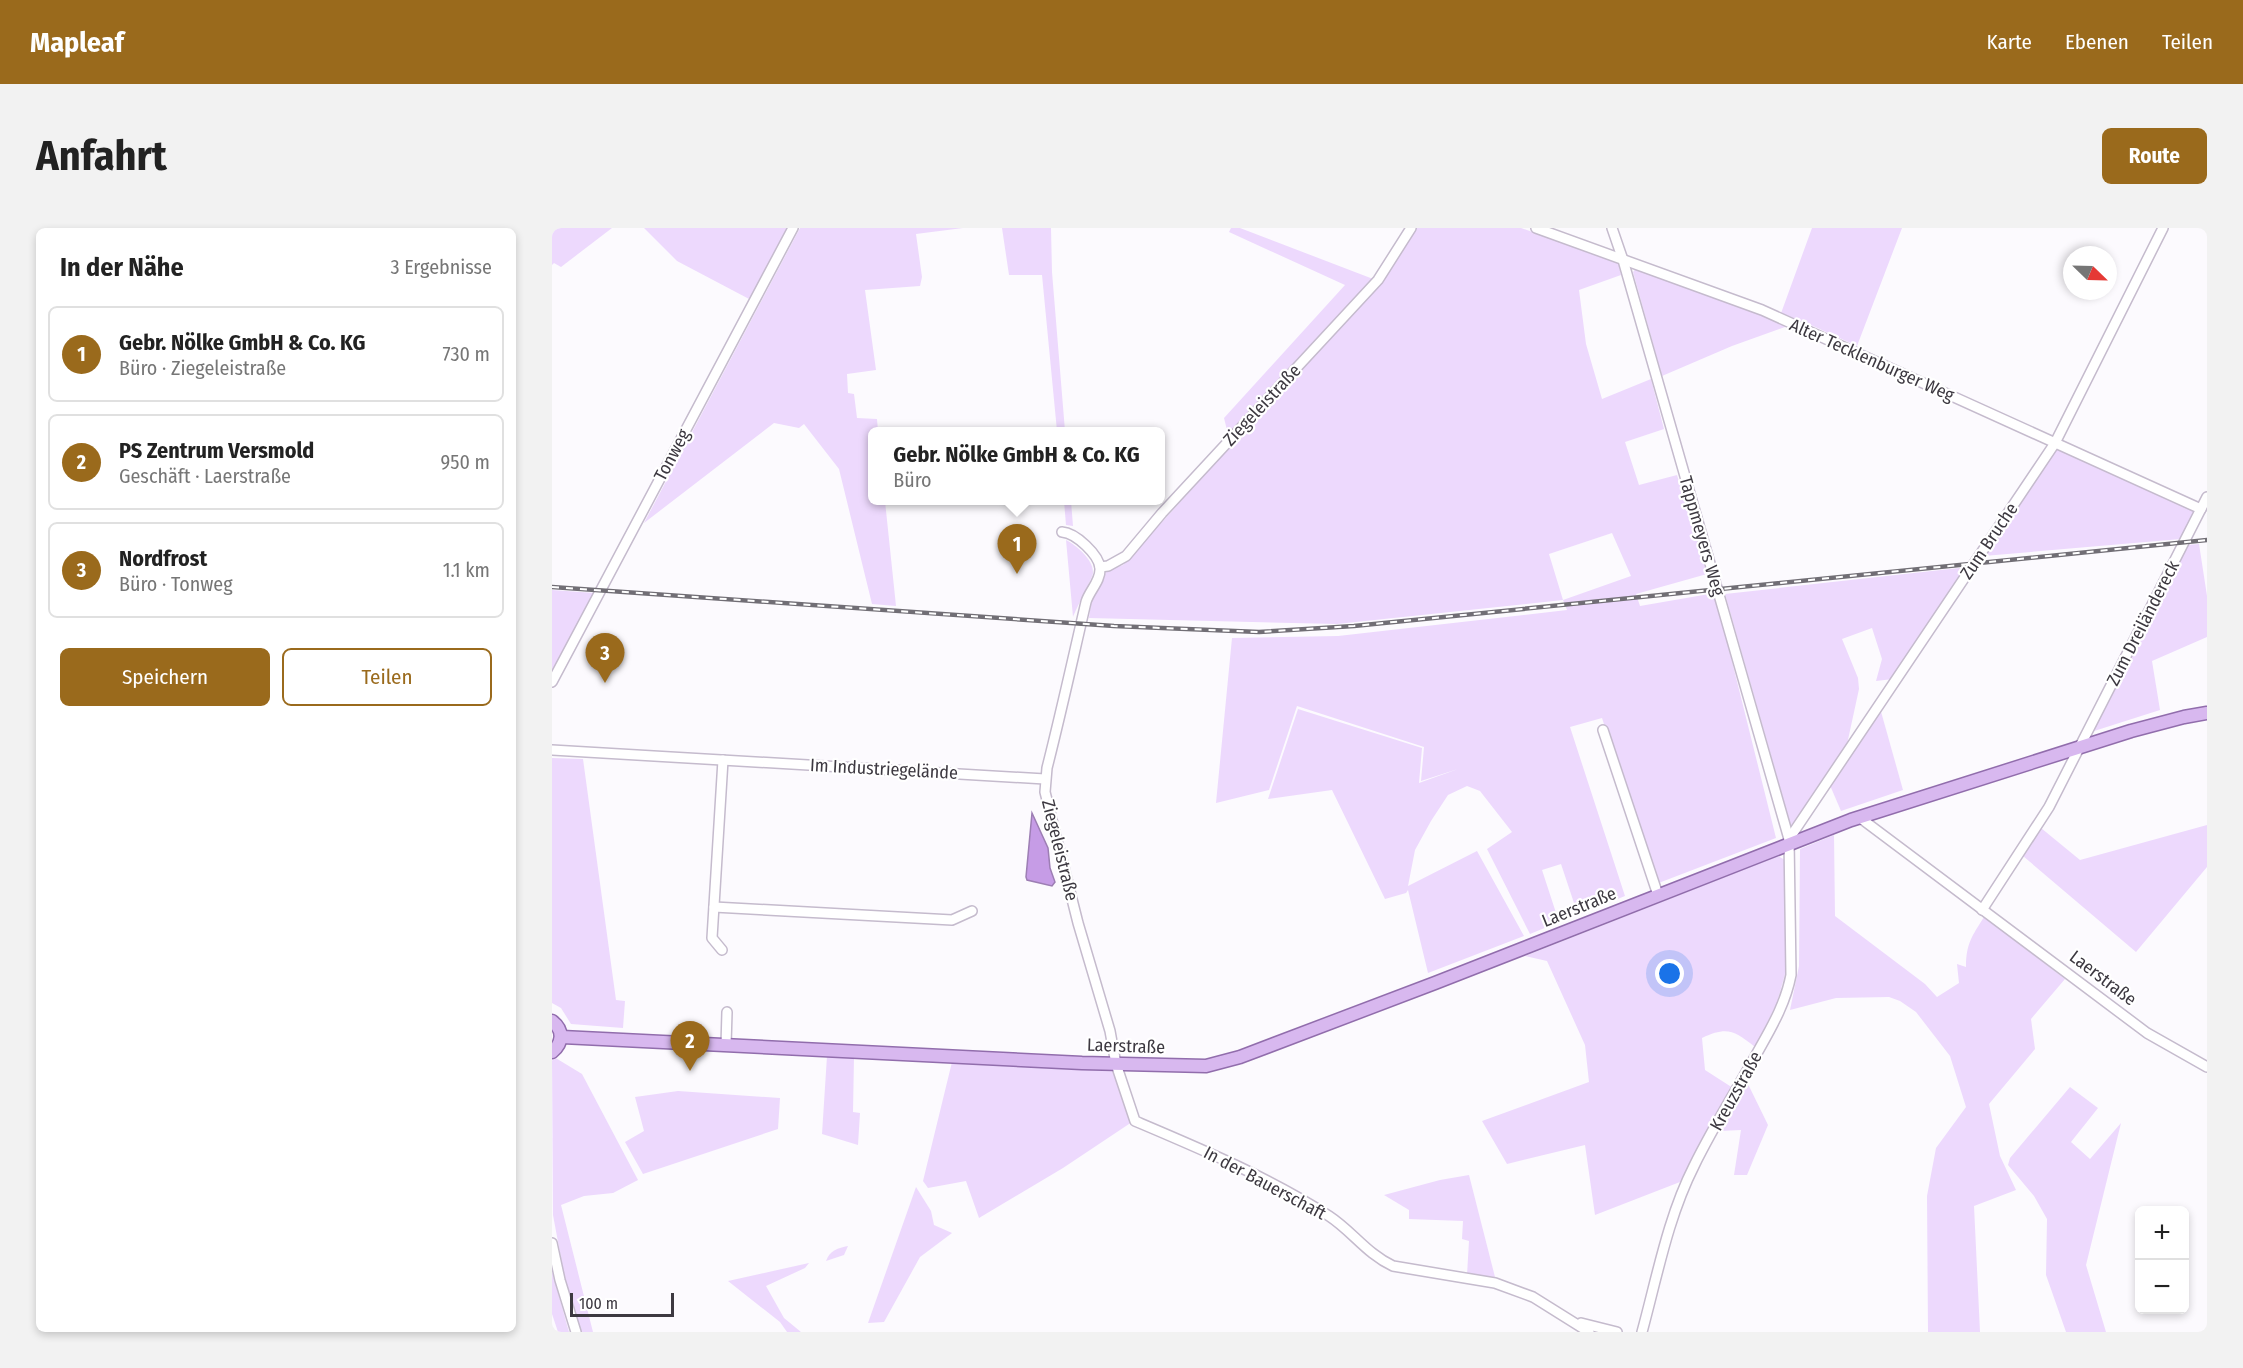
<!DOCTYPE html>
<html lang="de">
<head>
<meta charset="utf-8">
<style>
	body { margin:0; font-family:"Fira Sans Condensed",sans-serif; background:#f2f2f2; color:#222 }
	.controls { position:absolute; right:18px; bottom:18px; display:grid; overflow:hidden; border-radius:9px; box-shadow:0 3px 9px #0003 }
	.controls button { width:54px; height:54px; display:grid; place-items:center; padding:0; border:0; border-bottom:2px solid #e0e0e0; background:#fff; color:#222; font:30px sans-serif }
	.compass { position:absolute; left:1511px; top:18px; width:54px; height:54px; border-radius:50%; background:#fff; box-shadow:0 3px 9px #0003; rotate:113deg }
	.scale { position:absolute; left:18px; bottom:15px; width:104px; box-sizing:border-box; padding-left:6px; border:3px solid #3d3941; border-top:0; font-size:16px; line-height:21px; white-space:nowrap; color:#3d3941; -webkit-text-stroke:4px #fff; paint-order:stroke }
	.you { position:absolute; left:1118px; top:746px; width:21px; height:21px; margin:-15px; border:4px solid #fff; border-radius:50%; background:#1a73e8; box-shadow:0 0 0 9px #1a73e833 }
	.badge { display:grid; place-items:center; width:39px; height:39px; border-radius:50%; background:#9a6a1c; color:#fff; font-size:20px; font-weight:700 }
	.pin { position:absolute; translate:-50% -50px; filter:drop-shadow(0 2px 3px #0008) }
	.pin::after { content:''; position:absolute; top:32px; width:21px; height:18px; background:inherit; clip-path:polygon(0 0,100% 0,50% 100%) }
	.popup { position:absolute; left:316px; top:199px; width:297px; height:78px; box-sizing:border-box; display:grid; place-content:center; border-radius:9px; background:#fff; filter:drop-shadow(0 2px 4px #0005); font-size:20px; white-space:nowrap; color:#767676 }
	.popup b { font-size:22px; color:#222 }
	.popup::after { content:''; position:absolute; left:50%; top:100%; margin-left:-12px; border:12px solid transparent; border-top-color:#fff }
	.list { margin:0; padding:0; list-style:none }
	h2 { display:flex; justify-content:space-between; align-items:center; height:78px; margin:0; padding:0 24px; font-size:26px }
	h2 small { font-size:20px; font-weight:400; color:#767676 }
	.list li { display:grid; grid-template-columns:39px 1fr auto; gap:18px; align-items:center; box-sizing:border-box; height:96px; margin:0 12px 12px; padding:0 12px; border:2px solid #e0e0e0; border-radius:9px }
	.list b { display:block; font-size:22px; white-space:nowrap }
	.list p { margin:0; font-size:20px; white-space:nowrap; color:#767676 }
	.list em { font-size:20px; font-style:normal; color:#767676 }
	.actions { display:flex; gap:12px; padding:18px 24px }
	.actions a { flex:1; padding:14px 0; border:2px solid #9a6a1c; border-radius:9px; text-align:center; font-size:21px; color:#9a6a1c }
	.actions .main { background:#9a6a1c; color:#fff }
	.map { position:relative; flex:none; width:1655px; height:1104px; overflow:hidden; border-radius:9px }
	header { display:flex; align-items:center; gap:36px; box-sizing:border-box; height:84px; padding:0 30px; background:#9a6a1c; color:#fff }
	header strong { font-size:28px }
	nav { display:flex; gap:33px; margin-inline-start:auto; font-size:21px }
	.intro { display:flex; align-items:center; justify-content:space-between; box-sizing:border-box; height:144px; padding:0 36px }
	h1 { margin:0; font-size:42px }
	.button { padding:15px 27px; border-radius:9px; background:#9a6a1c; color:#fff; font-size:21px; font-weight:700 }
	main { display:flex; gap:36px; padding:0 36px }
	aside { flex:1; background:#fff; border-radius:9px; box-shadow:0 3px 9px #0003 }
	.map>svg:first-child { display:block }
	.green { fill:#edd9fd; fill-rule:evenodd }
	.water { fill:#c69ce6; stroke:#9d7eb4; stroke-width:1.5 }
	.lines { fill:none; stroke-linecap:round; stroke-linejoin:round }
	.minor-casing { stroke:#c5bbcd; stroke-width:12 }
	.major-casing { stroke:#916dac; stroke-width:15 }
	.minor { stroke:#fff; stroke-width:9 }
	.major { stroke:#d8b8ef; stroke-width:12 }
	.rail-casing { stroke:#716e75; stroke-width:4.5 }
	.rail { stroke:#fff; stroke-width:2; stroke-dasharray:7; stroke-linecap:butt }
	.labels { text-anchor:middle; stroke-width:4.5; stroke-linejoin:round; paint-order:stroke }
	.street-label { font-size:18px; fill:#3d3941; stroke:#fff }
</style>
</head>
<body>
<header>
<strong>Mapleaf</strong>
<nav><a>Karte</a><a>Ebenen</a><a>Teilen</a></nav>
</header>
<div class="intro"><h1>Anfahrt</h1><a class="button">Route</a></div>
<main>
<aside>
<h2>In der Nähe<small>3 Ergebnisse</small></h2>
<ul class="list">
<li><span class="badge">1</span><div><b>Gebr. Nölke GmbH &amp; Co. KG</b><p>Büro · Ziegeleistraße</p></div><em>730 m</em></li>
<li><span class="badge">2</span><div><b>PS Zentrum Versmold</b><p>Geschäft · Laerstraße</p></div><em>950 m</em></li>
<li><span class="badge">3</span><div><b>Nordfrost</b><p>Büro · Tonweg</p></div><em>1.1 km</em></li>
</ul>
<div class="actions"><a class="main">Speichern</a><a>Teilen</a></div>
</aside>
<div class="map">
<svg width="1655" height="1104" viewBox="0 0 1655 1104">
	<rect width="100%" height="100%" fill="#fcfafe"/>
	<g class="green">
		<path d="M0,0h60l-51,39 -7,-4 -2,2z"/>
		<path d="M92,0h146l-39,72 -74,-39z"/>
		<path d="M248,0h163l-47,6 6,43 -2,9 -55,4 11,80 -29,4 1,19 6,1 3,24 20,1 1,12 -5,1v68l12,1 11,105 -24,-2 -33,-135 -35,-45 -5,4 -25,-5 -130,100z"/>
		<path d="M450,0h49l1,44 13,159h-8l-15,-156h-33z"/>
		<path d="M679,0h9l141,54 36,-54h104l97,34 3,13 -42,15 7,54 16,55 49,-20 13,50 -39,13 14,43 38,-10 30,99 -71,20 4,12 75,-13 61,245 -120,46 -54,-166 -32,9 55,169 -47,19 -17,-51 -19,6 17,52 -29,12 -43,-85 25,-17 -32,-41 -13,-5 -19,9 -17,26 -16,29 -7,36 69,-35 47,85 -96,37 -20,-83 -2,3 -21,6 -53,-109 -64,9 30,-90 124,39 -3,35 39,-14 -37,12 3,-34 -127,-41 -28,84 -53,13 16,-165 106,-2 229,-26 -4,-10 -226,24 -248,-6 3,-22 15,-25 16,-6 108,-119 -7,-28 121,-133 -116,-53zM1060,305l19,43 -68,24 -14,-46z"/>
		<path d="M1260,0h90l-45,118 -55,-25 -70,25 -70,30 -29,-104 4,-5 143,49z"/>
		<path d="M1504,219l140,64 -15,28 -197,17z"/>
		<path d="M512,273h7l2,25 -7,-1z"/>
		<path d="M514,312c10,5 28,20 27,33 0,4 -17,36 -20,44z"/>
		<path d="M1647,316l8,52v41l-55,24 8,49 -69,22 95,-187z"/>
		<path d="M1416,339l-75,112 -17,2 6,-22 -10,-31 -30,11 16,39 1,11 -13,60 -55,77 -66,-232z"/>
		<path d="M0,362l43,3 -43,81z"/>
		<path d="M1328,480l23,82 -62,21 -12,-28z"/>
		<path d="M0,530l31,1 33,241 9,1 -2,27 -52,-4 -10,-16 -9,-5z"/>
		<path d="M1655,597v42l-71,85 -113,-96 18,-28 39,32z"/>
		<path d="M1282,607l1,81 90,68 12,13 22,-14 -2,-19 9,3c0,-23 6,-31 18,-50l81,62 -34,40 4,30 -46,55 11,52 16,34 -42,16 6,126h-52l-1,-136 9,-48 30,-41 -16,-51 -34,-44 -16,-11 -11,-4 -53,1 -46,12 9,-44 1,-117z"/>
		<path d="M1226,628l7,4v114l-8,29 -22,44c-21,-16 -27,-21 -53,-9l3,32 28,18 -53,94 -85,33 -10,-70 -78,19 -25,-43 107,-39 -4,-37 -38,-84 -22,-5z"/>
		<path d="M275,828l27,1 -1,55 7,1 -2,32 -36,-11z"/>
		<path d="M2,829l28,17 56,106 -25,13 -29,3 -23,9 32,127h-12l-15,-47 -13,-70 -1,-154z"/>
		<path d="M400,834l160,8 20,52 -69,46 -84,50 -13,-37 -38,7 -5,-7z"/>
		<path d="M1195,854l21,43 -21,50h-13l7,-45 -21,1z"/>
		<path d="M1518,859l28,21 -27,34 19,17 31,-36 -35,142 20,67h-40l-20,-57 1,-56 -13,-23 -26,-31 2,-7z"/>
		<path d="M126,863l102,7 -2,31 -135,45 -18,-32 19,-11 -9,-34z"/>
		<path d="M917,947l26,102 -28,-2 2,-34 -7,-2 1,-18 -54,-2v-9l-25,-15 56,-15z"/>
		<path d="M364,959l15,24 3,14 18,8 -32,24 -36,65 -16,1z"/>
		<path d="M296,1018l-4,9 -18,6c4,-11 12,-13 22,-15z"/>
		<path d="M257,1035l-4,5 -39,18 18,32 17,14h-14l-7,-10 -52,-41z"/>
		<path d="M0,1043l17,61h-11l-6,-18z"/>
	</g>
	<path class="water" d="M480,585l16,35 2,20 5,14 -3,4 -25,-6 -1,-3z"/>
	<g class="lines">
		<defs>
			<g id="minor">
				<path d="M984,0l226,82 439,199"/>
				<path d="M1060,0l11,32 166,579 2,136c-5,26 -17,48 -30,71 -22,40 -47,79 -67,120 -26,51 -37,111 -52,166"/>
				<path d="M510,304c14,1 37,23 38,36 1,13 -11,23 -14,34 -13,56 -25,111 -39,166l-2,24 33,131 32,108 6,33 19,57c66,28 133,56 194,95 23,15 38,38 64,50l102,17 38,14 56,35"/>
				<path d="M548,339l8,-1 18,-10 36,-43 216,-233 33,-52"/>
				<path d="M0,454l241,-454"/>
				<path d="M1051,502l55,165"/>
				<path d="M0,522l493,29"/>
				<path d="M1307,589l288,216 60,34"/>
				<path d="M1237,611l266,-396 108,-215"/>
				<path d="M162,679l238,13 20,-9"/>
				<path d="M1430,682l67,-103 158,-310"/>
				<path d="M170,722l-10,-12 11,-178"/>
				<path d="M174,817l1,-33"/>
				<path d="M0,1015l8,37 16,52"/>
				<path d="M1029,1095l36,9"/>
			</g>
			<g id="major">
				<path d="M0,793c12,9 11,22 0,31"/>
				<path d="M10,809l520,26 124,3 34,-9 195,-74 416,-163 280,-89 53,-14 23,-4"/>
			</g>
		</defs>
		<use href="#minor" class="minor-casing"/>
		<use href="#major" class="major-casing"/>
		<use href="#minor" class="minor"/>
		<use href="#major" class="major"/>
		<defs>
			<path id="rail" d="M0,359l562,39 145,6 95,-6 853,-86"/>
		</defs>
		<use href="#rail" class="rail-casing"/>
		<use href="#rail" class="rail"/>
	</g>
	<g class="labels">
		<g class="street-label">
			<text transform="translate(1320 132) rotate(24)" y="6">Alter Tecklenburger Weg</text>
			<text transform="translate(710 177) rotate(-47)" y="6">Ziegeleistraße</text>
			<text transform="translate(120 227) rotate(-62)" y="6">Tonweg</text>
			<text transform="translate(1150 308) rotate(74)" y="6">Tappmeyers Weg</text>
			<text transform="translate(1437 313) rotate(-56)" y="6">Zum Bruche</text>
			<text transform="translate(1591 395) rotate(-63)" y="6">Zum Dreiländereck</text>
			<text transform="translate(332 541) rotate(3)" y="6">Im Industriegelände</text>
			<text transform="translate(508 622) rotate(76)" y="6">Ziegeleistraße</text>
			<text transform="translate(1027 679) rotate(-22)" y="6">Laerstraße</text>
			<text transform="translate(1551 750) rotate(37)" y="6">Laerstraße</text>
			<text transform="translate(574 818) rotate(2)" y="6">Laerstraße</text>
			<text transform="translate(1184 863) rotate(-61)" y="6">Kreuzstraße</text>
			<text transform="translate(713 955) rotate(28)" y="6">In der Bauerschaft</text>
		</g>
	</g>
</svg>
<div class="controls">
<button>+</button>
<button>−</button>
</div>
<svg class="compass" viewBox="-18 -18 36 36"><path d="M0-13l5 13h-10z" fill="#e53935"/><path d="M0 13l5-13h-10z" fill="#767676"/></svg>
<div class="scale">100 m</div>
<div class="you"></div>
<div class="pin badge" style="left:465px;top:346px">1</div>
<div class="popup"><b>Gebr. Nölke GmbH &amp; Co. KG</b>Büro</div>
<div class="pin badge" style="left:138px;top:843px">2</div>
<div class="pin badge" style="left:53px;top:455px">3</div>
</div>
</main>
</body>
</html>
